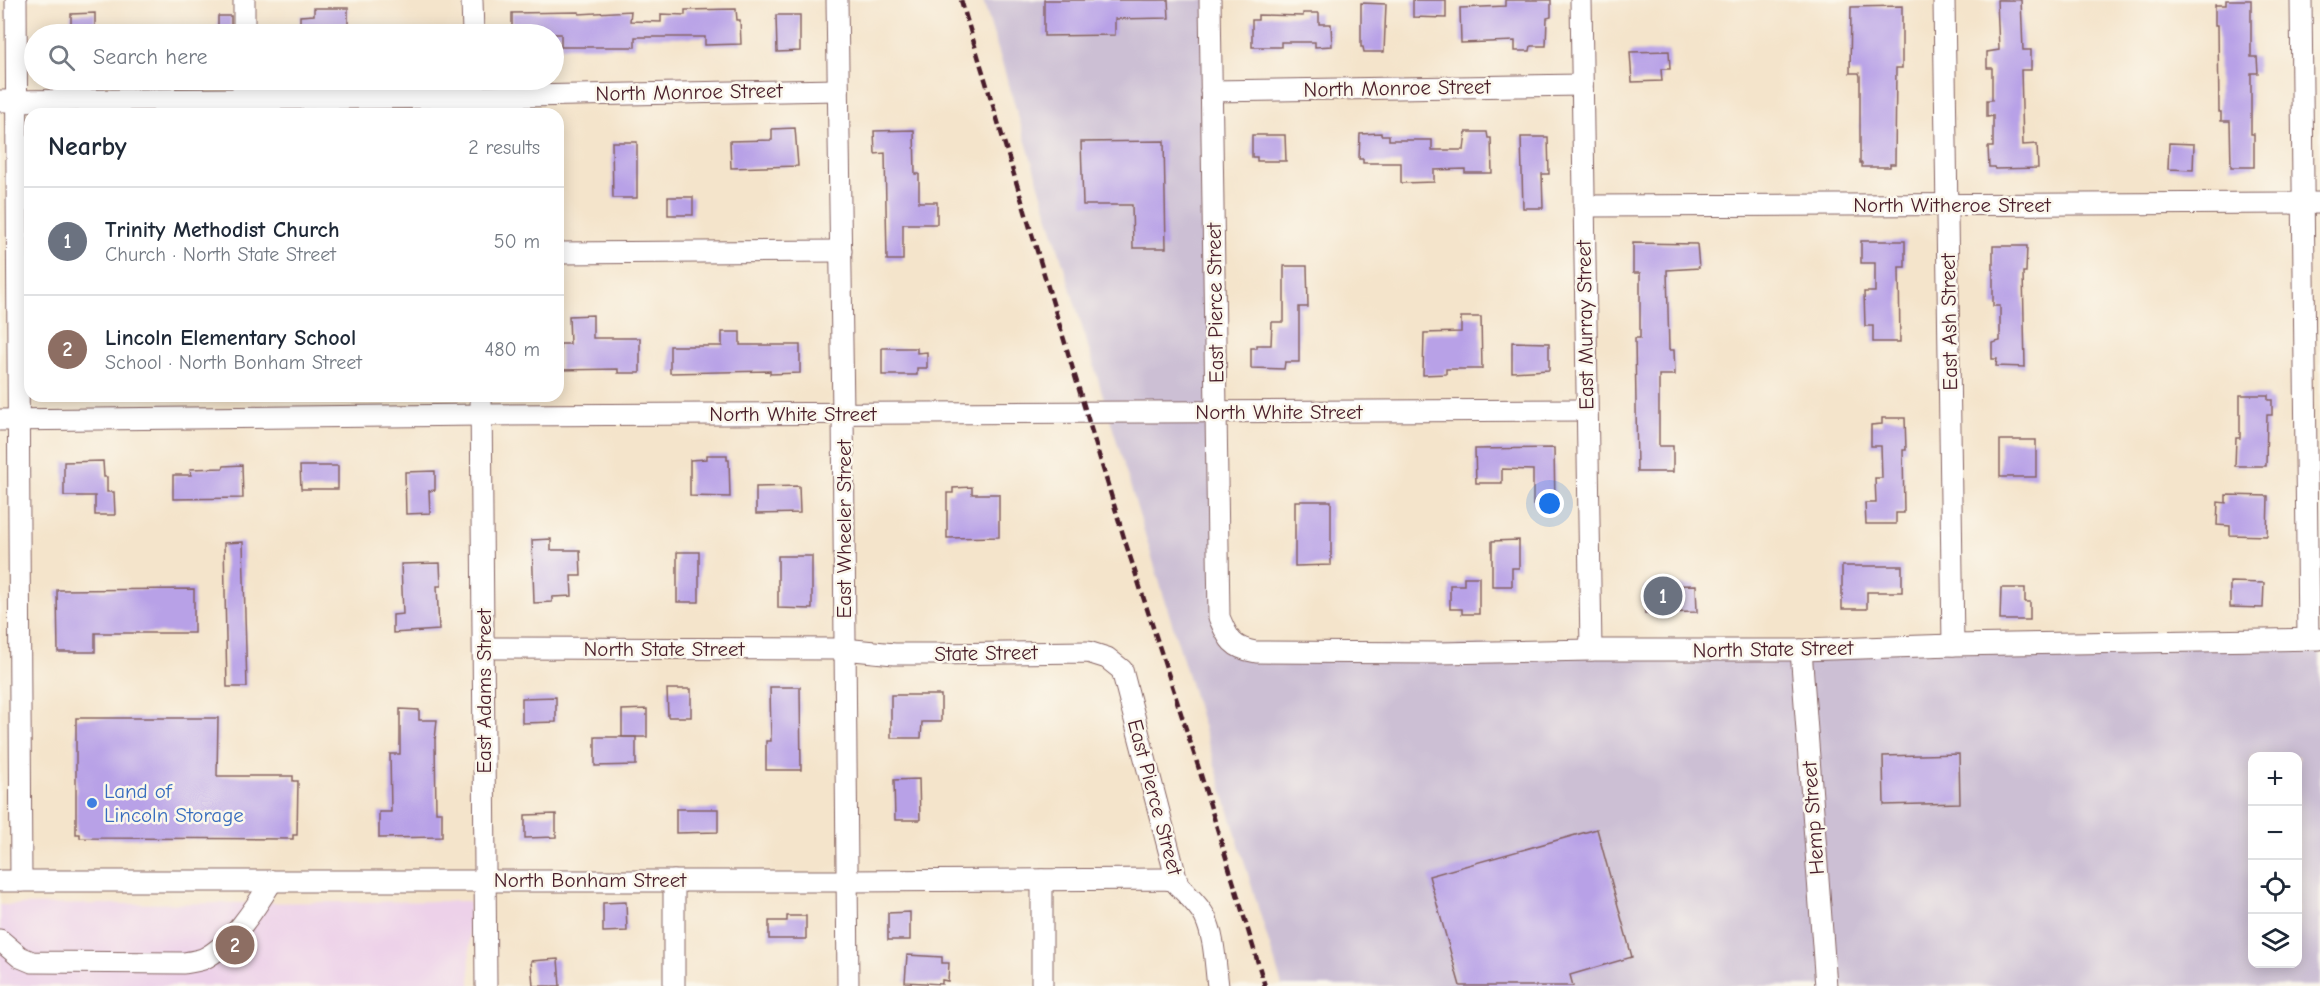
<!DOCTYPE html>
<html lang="en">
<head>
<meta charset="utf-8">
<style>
	body { margin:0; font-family:"Comic Neue",sans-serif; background:#f6f6f7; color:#1f2937 }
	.controls { position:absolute; right:18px; bottom:18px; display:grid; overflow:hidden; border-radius:12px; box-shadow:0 3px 15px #0003 }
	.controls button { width:54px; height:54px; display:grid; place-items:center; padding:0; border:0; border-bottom:2px solid #e0e1e3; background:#fff; color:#1f2937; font:30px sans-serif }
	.you { position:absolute; left:1550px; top:504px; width:21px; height:21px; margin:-15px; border:4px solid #fff; border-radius:50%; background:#1a73e8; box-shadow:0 0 0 9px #1a73e833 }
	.badge { display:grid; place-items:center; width:39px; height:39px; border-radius:50%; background:#b5179e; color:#fff; font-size:20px; font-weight:700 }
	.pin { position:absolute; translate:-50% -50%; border:3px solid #fff; box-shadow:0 2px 6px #0006 }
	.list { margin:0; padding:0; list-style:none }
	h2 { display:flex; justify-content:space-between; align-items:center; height:78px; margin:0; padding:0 24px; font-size:26px }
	h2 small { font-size:20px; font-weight:400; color:#747a83 }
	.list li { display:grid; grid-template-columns:39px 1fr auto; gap:18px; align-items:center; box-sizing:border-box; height:108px; padding:0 24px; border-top:2px solid #e0e1e3 }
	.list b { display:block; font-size:22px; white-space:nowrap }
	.list p { margin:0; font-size:20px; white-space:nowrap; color:#747a83 }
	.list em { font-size:20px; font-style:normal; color:#747a83 }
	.icon { flex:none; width:33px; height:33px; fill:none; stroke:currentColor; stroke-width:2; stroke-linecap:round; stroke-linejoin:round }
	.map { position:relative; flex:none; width:2320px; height:986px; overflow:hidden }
	.search { position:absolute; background:#fff; box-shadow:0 3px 15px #0003; left:24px; top:24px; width:540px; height:66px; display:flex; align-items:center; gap:15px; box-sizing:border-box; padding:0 21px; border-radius:33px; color:#747a83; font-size:22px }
	.panel { position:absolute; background:#fff; box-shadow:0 3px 15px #0003; left:24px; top:108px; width:540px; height:294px; border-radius:18px }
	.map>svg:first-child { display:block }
	.built { fill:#edd1e9 }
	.industrial { fill:#ccbfd4; fill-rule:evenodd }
	.building { fill:#b8a1e7 }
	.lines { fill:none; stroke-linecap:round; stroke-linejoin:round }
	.minor-casing { stroke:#866463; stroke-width:23 }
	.minor { stroke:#fff; stroke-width:21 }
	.rail { stroke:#4a1f2b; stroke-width:4.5; stroke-dasharray:9 4.5; stroke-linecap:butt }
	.shop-dot { fill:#3f7fe0; stroke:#fbf7ec; stroke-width:2 }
	.labels { text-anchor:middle; stroke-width:5; stroke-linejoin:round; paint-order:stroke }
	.street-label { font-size:21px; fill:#4a1f2b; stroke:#fbf7ec }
	.shop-label { font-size:21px; fill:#366cbe; stroke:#fbf7ec; text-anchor:start }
</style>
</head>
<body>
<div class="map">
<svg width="2320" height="986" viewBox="0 0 2320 986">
	<rect width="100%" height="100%" fill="#fbf7ec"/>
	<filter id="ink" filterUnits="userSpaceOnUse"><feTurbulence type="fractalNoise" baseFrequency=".0167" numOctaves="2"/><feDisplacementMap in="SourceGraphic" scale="12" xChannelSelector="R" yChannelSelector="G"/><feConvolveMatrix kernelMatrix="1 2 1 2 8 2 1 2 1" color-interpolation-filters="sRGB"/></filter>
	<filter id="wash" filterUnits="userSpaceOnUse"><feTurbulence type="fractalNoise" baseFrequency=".008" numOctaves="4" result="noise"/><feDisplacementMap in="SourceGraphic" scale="24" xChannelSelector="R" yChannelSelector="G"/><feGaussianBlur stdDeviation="1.35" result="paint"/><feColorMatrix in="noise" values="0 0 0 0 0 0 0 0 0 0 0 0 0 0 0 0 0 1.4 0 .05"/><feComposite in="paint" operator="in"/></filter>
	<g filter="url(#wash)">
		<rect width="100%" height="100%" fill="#f4e4cb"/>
		<path class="built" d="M469,901l1,85h-470v-81z"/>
		<path class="industrial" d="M983,0h227l9,616 19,31 1082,-8v347h-1038zM2252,756h46v208h-46z"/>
		<g id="blocks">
			<g class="building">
				<path d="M1044,0h124l1,18 -54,1v16l-71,1z"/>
				<path d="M1413,0h33v18l-33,-1z"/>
				<path d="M1505,0h46v17l-4,1 -1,28h-15l-1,5h-15v-10l-54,2 -1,-35 45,-2z"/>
				<path d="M1997,0h24l2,50h8v20h-10l2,75 14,-1 1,24 -43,1v-2h-6l-1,-20h5v-31l-6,1v-17h5v-32h-5v-16l12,-2z"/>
				<path d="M2226,0h25v57h6l1,16h-7v61h3v33h-23l-1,-46h-9v-9h-2l-1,-87h-3v-20h11z"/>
				<path d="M1361,3l25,1 -2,48h-20l-1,-5h-2z"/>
				<path d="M1902,6v62h-6l-1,96h-5v3h-28v-4h-2v-87l-1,-3h-9l1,-66z"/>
				<path d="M314,8h34v26h-48v-18l14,-1z"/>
				<path d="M736,9l1,11h3l1,24 -36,1v-8h-70v10h-74v-13h-49v-21l67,-1v2l52,-3 -1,10 31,1v-8l24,1v-5z"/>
				<path d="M95,13v21h-24v-20z"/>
				<path d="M1303,13h16v11h12l1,22 -17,1v-5h-34v5h-29v-27h6v-5l45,1z"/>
				<path d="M776,15h24v36l-23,1z"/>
				<rect x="218" y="16" width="13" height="18"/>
				<path d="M1669,51l1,18h-9l1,12 -30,1 -2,-30z"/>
				<path d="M795,128l3,38 -67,2 -1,-27 42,-1v-11z"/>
				<path d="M914,130l1,44h4v28h18v22h-34v36h-16l-2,-107 -10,1 -1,-23z"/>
				<path d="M1466,132h21l1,6h3l1,35h-27v-4l-31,1v12l-33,1v-20h-38v-4h-4l1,-25 21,-1v2h8v5h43v10h32z"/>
				<path d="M1252,135h33l1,26h-29v-4h-5z"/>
				<path d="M1521,137h27l1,37h-7l1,34h-20z"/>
				<path d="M1164,141l2,107h-33l-1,-43h-49l-2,-63z"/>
				<path d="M612,142h25v56h-24z"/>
				<path d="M2169,143l25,1 -1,26 -25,-1z"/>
				<rect x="668" y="197" width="25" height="18"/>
				<path d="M1861,241h44v26h-6l1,75h-27v-16h-8l-1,-34h11v-29h-14z"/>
				<path d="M1633,243l64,1 2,24 -32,2 2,80h5l1,25h-16v71h14v26h-36l-2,-134h5v-65h-7z"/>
				<path d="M1993,246h34l-1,26h-3l2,95 -29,-1 1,-7h-5v-16l8,-2v-35h-7z"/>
				<path d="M1284,266h23l1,41h-9v55h-14l-1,7 -33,-1v-20h6v-3h14l1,-23h12z"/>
				<path d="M593,315v23h47v35h-22v-4l-58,1v-26h10l-1,-28z"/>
				<path d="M1461,317h20l1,52h-36v5l-23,1 1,-42 37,-1z"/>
				<path d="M722,332h18v13h60v28l-30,1v-3l-100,2v-27h52z"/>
				<path d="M1512,342l37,1v27l-37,2z"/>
				<path d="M882,348h35v5l10,-1v16h-10v7h-35z"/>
				<path d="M2240,395h28v5h4v15h-5l-1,51h-31l1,-28h4z"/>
				<path d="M1882,418h23l1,32h-3l1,63h-8v11h-30l-1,-21h11l-1,-25h7l-1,-32h-10v-21l11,-1z"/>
				<rect x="2000" y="440" width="36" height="37"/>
				<path d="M1554,448l1,57h-22v-35l-31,-1v14h-26l-1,-34z"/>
				<path d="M707,455h20v5h2l1,37 -40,-1v-36l17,-1z"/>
				<path d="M103,461l1,16h3v15h7l1,23h-20v-19h-31v-34z"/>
				<path d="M242,465l1,33 -70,1v-24h18l-1,-6 33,-1 1,-2z"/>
				<path d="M300,466h38v23h-37z"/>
				<path d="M435,471v19l-6,1 1,22 -24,1 -1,-42z"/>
				<path d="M799,486l1,27 -44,1v-27z"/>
				<path d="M972,487v7h27v43l-52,1v-45h6v-5z"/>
				<path d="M2226,495l42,1 -1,40 -37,-1v-9l-13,-1 1,-23 8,1z"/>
				<path d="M1295,501h36v64l-36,1z"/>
				<path d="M551,539v11h29l1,26h-10l1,20 -20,1v5l-18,1 -2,-63z"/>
				<path d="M1519,540v28h-7v18h-20v-45z"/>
				<path d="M243,542l4,145h-20l-3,-144z"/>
				<rect x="677" y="552" width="22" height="50"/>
				<path d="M778,556h34v53l-34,-1z"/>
				<path d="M440,563l1,23h-4l2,44 -46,3v-18l10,-1 -2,-50z"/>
				<path d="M1842,566h60v26h-35v17h-25z"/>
				<path d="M1464,577h15v37h-17v-5h-12v-24h14z"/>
				<path d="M2230,582l34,1 -1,25 -33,-1z"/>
				<path d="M1696,585l1,27 -52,1 -1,-27z"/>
				<path d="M2001,588h24v14h5v18h-30z"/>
				<path d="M194,589v44h-99v19h-37l-1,-62z"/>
				<path d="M770,687h30l1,83h-35v-29h5z"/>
				<path d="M667,689h24v28h-23z"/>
				<path d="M891,695h50v27h-19l-1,16h-30z"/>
				<path d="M556,697v25l-34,1v-25z"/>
				<path d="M400,709l19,1v10h18l-2,20 1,72h6v25l-63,1v-26h12l-1,-58h10z"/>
				<path d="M647,709v28h-25v-27z"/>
				<path d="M76,718h142l-1,58h76v5h5l-1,54h-4v4l-213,-1v-4h-4z"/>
				<path d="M595,737h41v28l-41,1z"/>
				<path d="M1959,754l1,49 -76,2 -1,-49z"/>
				<path d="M919,779l1,41h-25l-1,-40z"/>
				<path d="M676,809h42v23l-42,1z"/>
				<path d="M556,814v23l-31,1v-23z"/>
				<path d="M1597,829l35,128 -62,18 3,11h-113l-31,-110z"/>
				<path d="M626,902l1,29 -24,1v-29z"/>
				<path d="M910,912v28h-22v-27z"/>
				<path d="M787,916h19v23h-37v-18h18z"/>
				<path d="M907,955l35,2v6h7l-1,18 -6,-1v4l-37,-2z"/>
				<path d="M558,959l2,27h-27l-2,-25z"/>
			</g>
		</g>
	</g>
	<g filter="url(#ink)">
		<use href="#blocks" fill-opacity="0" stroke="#866463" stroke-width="1.5"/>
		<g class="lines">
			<defs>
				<g id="minor">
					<path d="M16,0l5,881"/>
					<path d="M472,0l1,34"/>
					<path d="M837,0l6,413 5,573"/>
					<path d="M1210,0l9,617c9,21 12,31 37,35l184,1 151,-3h210l152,-5 367,-6"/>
					<path d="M1581,0l10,650"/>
					<path d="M1944,0l9,645"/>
					<path d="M2301,0l7,639"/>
					<path d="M244,34v-34"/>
					<path d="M473,80l1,34"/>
					<path d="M1211,91l371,-6"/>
					<path d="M0,101l473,-4 365,-7"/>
					<path d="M243,114v-34"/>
					<path d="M1584,206l736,-3"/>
					<path d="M558,253l283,-2"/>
					<path d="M481,396l5,590"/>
					<path d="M0,420l482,-5 1104,-5"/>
					<path d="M484,648l360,1 50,5h42l152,-2 19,6 15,12 56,215c9,10 21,20 27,32 10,21 10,47 13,69"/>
					<path d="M1801,650l25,336"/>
					<path d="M1042,880v106"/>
					<path d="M0,881h847l317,-2 9,1 5,5"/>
					<path d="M674,881v105"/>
					<path d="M0,940l20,17 12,5 152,1c6,-1 13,-2 19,-4 29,-14 53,-52 69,-78"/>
				</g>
			</defs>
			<use href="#minor" class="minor-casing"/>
			<use href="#minor" class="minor"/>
			<path class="rail" d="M961,0l164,541 75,231 65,214"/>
		</g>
	</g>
	<circle class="shop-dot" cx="92" cy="803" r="6"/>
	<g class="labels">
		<g class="street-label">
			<text transform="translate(1397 88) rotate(-1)" y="7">North Monroe Street</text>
			<text transform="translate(689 92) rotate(-1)" y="7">North Monroe Street</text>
			<text x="1952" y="212">North Witheroe Street</text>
			<text transform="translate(1215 303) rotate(-91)" y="7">East Pierce Street</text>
			<text transform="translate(1949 322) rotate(-91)" y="7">East Ash Street</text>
			<text transform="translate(1585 325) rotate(-91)" y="7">East Murray Street</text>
			<text x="1279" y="419">North White Street</text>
			<text x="793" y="421">North White Street</text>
			<text transform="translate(844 529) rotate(-90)" y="7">East Wheeler Street</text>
			<text x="664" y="656">North State Street</text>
			<text transform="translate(1773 649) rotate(-1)" y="7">North State Street</text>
			<text transform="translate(986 653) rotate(-1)" y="7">State Street</text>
			<text transform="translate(484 691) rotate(-90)" y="7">East Adams Street</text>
			<text transform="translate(1155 797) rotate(75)" y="7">East Pierce Street</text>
			<text transform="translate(1813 818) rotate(-94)" y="7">Hemp Street</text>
			<text x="590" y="887">North Bonham Street</text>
		</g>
		<g class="shop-label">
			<text x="104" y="798">Land of<tspan x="104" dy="24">Lincoln Storage</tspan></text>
		</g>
	</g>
</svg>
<div class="controls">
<button>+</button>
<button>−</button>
<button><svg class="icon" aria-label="locate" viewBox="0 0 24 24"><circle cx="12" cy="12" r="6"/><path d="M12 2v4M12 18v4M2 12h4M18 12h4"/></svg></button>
<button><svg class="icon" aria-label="layers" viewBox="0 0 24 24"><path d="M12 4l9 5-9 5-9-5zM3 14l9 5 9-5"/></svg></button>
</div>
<div class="you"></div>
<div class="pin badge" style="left:1663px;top:596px;background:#6b7280">1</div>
<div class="pin badge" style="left:235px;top:945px;background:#8d6e63">2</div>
<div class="search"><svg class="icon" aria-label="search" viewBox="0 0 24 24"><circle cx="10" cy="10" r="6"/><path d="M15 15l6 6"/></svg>Search here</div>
<section class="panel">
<h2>Nearby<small>2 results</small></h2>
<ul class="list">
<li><span class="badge" style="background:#6b7280">1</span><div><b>Trinity Methodist Church</b><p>Church · North State Street</p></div><em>50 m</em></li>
<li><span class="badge" style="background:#8d6e63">2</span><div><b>Lincoln Elementary School</b><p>School · North Bonham Street</p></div><em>480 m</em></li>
</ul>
</section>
</div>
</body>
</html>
